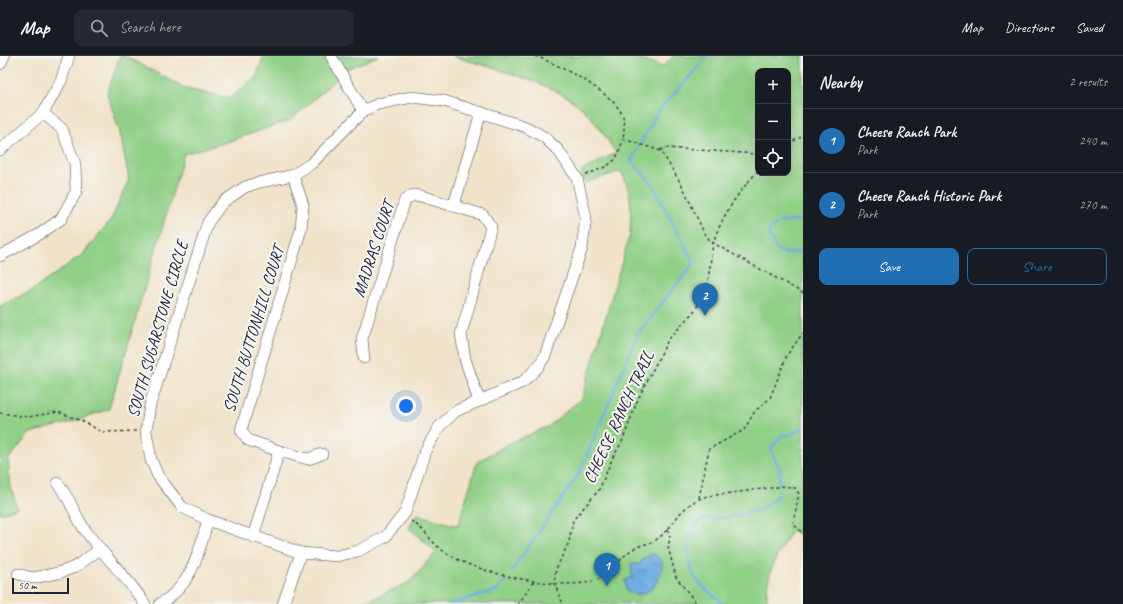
<!DOCTYPE html>
<html lang="en">
<head>
<meta charset="utf-8">
<style>
	body { margin:0; font-family:Caveat,sans-serif; background:#242831; color:#f1f3f6 }
	.controls { position:absolute; right:12px; top:12px; display:grid; overflow:hidden; border-radius:8px; box-shadow:0 4px 16px #0002 }
	.controls button { width:36px; height:36px; display:grid; place-items:center; padding:0; border:0; border-bottom:1px solid #363941; background:#171b24; color:#f1f3f6; font:20px sans-serif }
	.scale { position:absolute; left:12px; bottom:10px; width:57px; box-sizing:border-box; padding-left:4px; border:2px solid #22223b; border-top:0; font-size:11px; line-height:14px; white-space:nowrap; color:#22223b; -webkit-text-stroke:3px #f6f6f2; paint-order:stroke }
	.you { position:absolute; left:406px; top:350px; width:14px; height:14px; margin:-10px; border:3px solid #fff; border-radius:50%; background:#1a73e8; box-shadow:0 0 0 6px #1a73e833 }
	.badge { display:grid; place-items:center; width:26px; height:26px; border-radius:50%; background:#1f6fb2; color:#fff; font-size:13px; font-weight:700 }
	.pin { position:absolute; translate:-50% -33px; filter:drop-shadow(0 1px 2px #0008) }
	.pin::after { content:''; position:absolute; top:21px; width:14px; height:12px; background:inherit; clip-path:polygon(0 0,100% 0,50% 100%) }
	.list { margin:0; padding:0; list-style:none }
	h2 { display:flex; justify-content:space-between; align-items:center; height:52px; margin:0; padding:0 16px; font-size:17px }
	h2 small { font-size:13px; font-weight:400; color:#9ea1a6 }
	.list li { display:grid; grid-template-columns:26px 1fr auto; gap:12px; align-items:center; box-sizing:border-box; height:64px; padding:0 16px; border-top:1px solid #363941 }
	.list b { display:block; font-size:15px; white-space:nowrap }
	.list p { margin:0; font-size:13px; white-space:nowrap; color:#9ea1a6 }
	.list em { font-size:13px; font-style:normal; color:#9ea1a6 }
	.actions { display:flex; gap:8px; padding:12px 16px }
	.actions a { flex:1; padding:9px 0; border:1px solid #1f6fb2; border-radius:8px; text-align:center; font-size:14px; color:#1f6fb2 }
	.actions .main { background:#1f6fb2; color:#fff }
	.icon { flex:none; width:22px; height:22px; fill:none; stroke:currentColor; stroke-width:2; stroke-linecap:round; stroke-linejoin:round }
	.map { position:relative; flex:none; width:803px; height:548px; overflow:hidden }
	header { display:flex; align-items:center; gap:24px; box-sizing:border-box; height:56px; padding:0 20px; background:#171b24; border-bottom:1px solid #363941 }
	header strong { font-size:19px }
	nav { display:flex; gap:22px; margin-inline-start:auto; font-size:14px }
	.search { width:280px; height:36px; background:#242831; display:flex; align-items:center; gap:10px; box-sizing:border-box; padding:0 14px; border-radius:8px; color:#9ea1a6; font-size:15px }
	main { display:flex }
	aside { flex:1; background:#171b24 }
	.map>svg:first-child { display:block }
	.green { fill:#91d087; stroke:#5a7961; fill-rule:evenodd }
	.water { fill:url(#water-ripples); stroke:#48688e }
	.lines { fill:none; stroke-linecap:round; stroke-linejoin:round }
	.stream { stroke:#6fade2; stroke-width:2.5 }
	.minor-casing { stroke:#413f50; stroke-width:12 }
	.path { stroke:#413f50; stroke-width:1.5; stroke-dasharray:3 3; stroke-linecap:butt }
	.minor { stroke:#fff; stroke-width:11 }
	.labels { text-anchor:middle; stroke-width:4; stroke-linejoin:round; paint-order:stroke }
	.street-label { font-size:17px; fill:#22223b; stroke:#f6f6f2 }
</style>
</head>
<body>
<header>
<strong>Map</strong>
<div class="search"><svg class="icon" aria-label="search" viewBox="0 0 24 24"><circle cx="10" cy="10" r="6"/><path d="M15 15l6 6"/></svg>Search here</div>
<nav><a>Map</a><a>Directions</a><a>Saved</a></nav>
</header>
<main>
<div class="map">
<svg width="803" height="548" viewBox="0 0 803 548">
	<defs>
		<pattern id="water-ripples" width="26" height="14" patternUnits="userSpaceOnUse"><rect width="26" height="14" fill="#6fade2"/><path d="M2 4q2-2 4 0t4 0M15 11q2-2 4 0t4 0" fill="none" stroke="#5b8cb8"/></pattern>
	</defs>
	<rect width="100%" height="100%" fill="#f6f6f2"/>
	<filter id="ink" filterUnits="userSpaceOnUse"><feTurbulence type="fractalNoise" baseFrequency=".025" numOctaves="2"/><feDisplacementMap in="SourceGraphic" scale="8" xChannelSelector="R" yChannelSelector="G"/><feConvolveMatrix kernelMatrix="1 2 1 2 8 2 1 2 1" color-interpolation-filters="sRGB"/></filter>
	<filter id="wash" filterUnits="userSpaceOnUse"><feTurbulence type="fractalNoise" baseFrequency=".012" numOctaves="4" result="noise"/><feDisplacementMap in="SourceGraphic" scale="16" xChannelSelector="R" yChannelSelector="G"/><feGaussianBlur stdDeviation="0.9" result="paint"/><feColorMatrix in="noise" values="0 0 0 0 0 0 0 0 0 0 0 0 0 0 0 0 0 1.4 0 .05"/><feComposite in="paint" operator="in"/></filter>
	<g filter="url(#wash)">
		<rect width="100%" height="100%" fill="#f1e3c9"/>
		<g class="green">
			<path d="M120,0h5l62,33 43,9 26,-21 8,-21h114l-31,13 -56,51 -67,23 -40,11 -75,255 -37,13 -42,11 -22,27 3,27 6,21 -17,6v-208l33,-16 50,-36 28,-34 18,-41 -9,-46 -13,-40z"/>
			<path d="M453,0h175l35,11 10,-11h130v462l-4,5 4,3v11l-11,-7c-16,27 -26,40 -25,74h-406l49,-22 26,-30 -27,-24 8,-14 41,12 19,-64 31,-18 41,-18 33,-28 48,-164c1,-25 3,-40 -9,-63l-36,12 -4,-12 35,-18c-11,-17 -22,-35 -38,-48 -29,-24 -88,-37 -125,-49zM758,15h30v102h-30z"/>
		</g>
		<path class="water" d="M653,498l4,2 5,5c1,19 -16,43 -36,29l-1,-10 7,-3 -1,-13h9l3,-5z"/>
		<g class="lines">
			<g class="stream">
				<path d="M803,164l-23,2 -10,7 -1,7 8,14 10,4 16,-3"/>
				<path d="M779,429l1,-15 -8,-17v-6l9,-11 9,-1 13,-7"/>
				<path d="M511,516l68,-98 59,-141 56,-70 -42,-79 -21,-23 26,-48 51,-57"/>
				<path d="M451,548l47,-14 7,-10"/>
				<path d="M723,548c-8,-8 -21,-16 -27,-25 -10,-14 -11,-50 6,-59 5,-3 14,-2 19,-2 18,-2 47,-7 57,-24"/>
			</g>
		</g>
	</g>
	<g filter="url(#ink)">
		<g class="lines">
			<defs>
				<g id="minor">
					<path d="M331,0l32,55"/>
					<path d="M0,8l4,-8"/>
					<path d="M412,41l32,4 82,26 18,10 14,13 19,28 9,40 -4,30 -37,108 -7,11 -15,15 -67,29 -17,16 -14,24 -20,62 -20,24 -27,14 -21,5 -36,-3 -93,-33 -26,-13 -24,-31 -7,-16 -5,-29 4,-26 58,-183 15,-20 22,-15 12,-4 36,-8 19,-12 51,-52 15,-7z"/>
					<path d="M0,94l43,-37 18,-32 8,-25"/>
					<path d="M293,119l10,30 -2,24 -60,201 7,10 31,11 29,8 14,-5"/>
					<path d="M454,149l27,-93"/>
					<path d="M0,200l40,-22 21,-15 15,-27 -1,-28 -13,-35 -19,-16"/>
					<path d="M364,302l-2,-19 43,-139 8,-5 8,1 62,19 8,12 -30,107 4,25 14,42"/>
					<path d="M57,427c13,14 17,31 28,47 19,26 42,47 60,74"/>
					<path d="M253,481l26,-86"/>
					<path d="M18,518l15,4 25,-5 17,-6 25,-18"/>
					<path d="M160,548c33,-20 38,-50 48,-84"/>
					<path d="M283,548l18,-51"/>
				</g>
			</defs>
			<use href="#minor" class="minor-casing"/>
			<g class="path">
				<path d="M535,0c22,8 81,37 88,61 2,7 1,14 0,22l38,12 22,36 22,48 8,8 -6,46 -12,21 -27,30 -30,59 -16,43 -9,15 -14,33 -26,30 -4,22 -13,27 -2,14 9,21"/>
				<path d="M788,88l15,-8"/>
				<path d="M660,94l7,-2 91,6"/>
				<path d="M758,115c-20,21 -36,45 -45,72l90,50"/>
				<path d="M586,119c25,-11 30,-9 37,-36"/>
				<path d="M0,357l28,4 30,-5 24,9 20,11 35,-1"/>
				<path d="M699,442l10,-49 35,-19 11,-19 15,-13 17,-43 16,-22"/>
				<path d="M411,465c15,9 19,20 31,29 29,23 116,41 152,31 20,-6 23,-22 39,-32 7,-4 16,-5 23,-9 22,-16 21,-35 52,-44l77,-10 10,2 4,6 -6,30 10,9"/>
				<path d="M668,473l2,9 -2,9 8,30 21,27"/>
				<path d="M518,548l16,-23"/>
			</g>
			<use href="#minor" class="minor"/>
		</g>
	</g>
	<g class="labels">
		<g class="street-label">
			<text transform="translate(373 193) rotate(-72)" y="6">MADRAS COURT</text>
			<text transform="translate(157 273) rotate(-74)" y="6">SOUTH SUGARSTONE CIRCLE</text>
			<text transform="translate(253 273) rotate(-73)" y="6">SOUTH BUTTONHILL COURT</text>
			<text transform="translate(618 361) rotate(-65)" y="6">CHEESE RANCH TRAIL</text>
		</g>
	</g>
</svg>
<div class="controls">
<button>+</button>
<button>−</button>
<button><svg class="icon" aria-label="locate" viewBox="0 0 24 24"><circle cx="12" cy="12" r="6"/><path d="M12 2v4M12 18v4M2 12h4M18 12h4"/></svg></button>
</div>
<div class="scale">50 m</div>
<div class="you"></div>
<div class="pin badge" style="left:607px;top:530px">1</div>
<div class="pin badge" style="left:705px;top:260px">2</div>
</div>
<aside>
<h2>Nearby<small>2 results</small></h2>
<ul class="list">
<li><span class="badge">1</span><div><b>Cheese Ranch Park</b><p>Park</p></div><em>240 m</em></li>
<li><span class="badge">2</span><div><b>Cheese Ranch Historic Park</b><p>Park</p></div><em>270 m</em></li>
</ul>
<div class="actions"><a class="main">Save</a><a>Share</a></div>
</aside>
</main>
</body>
</html>
